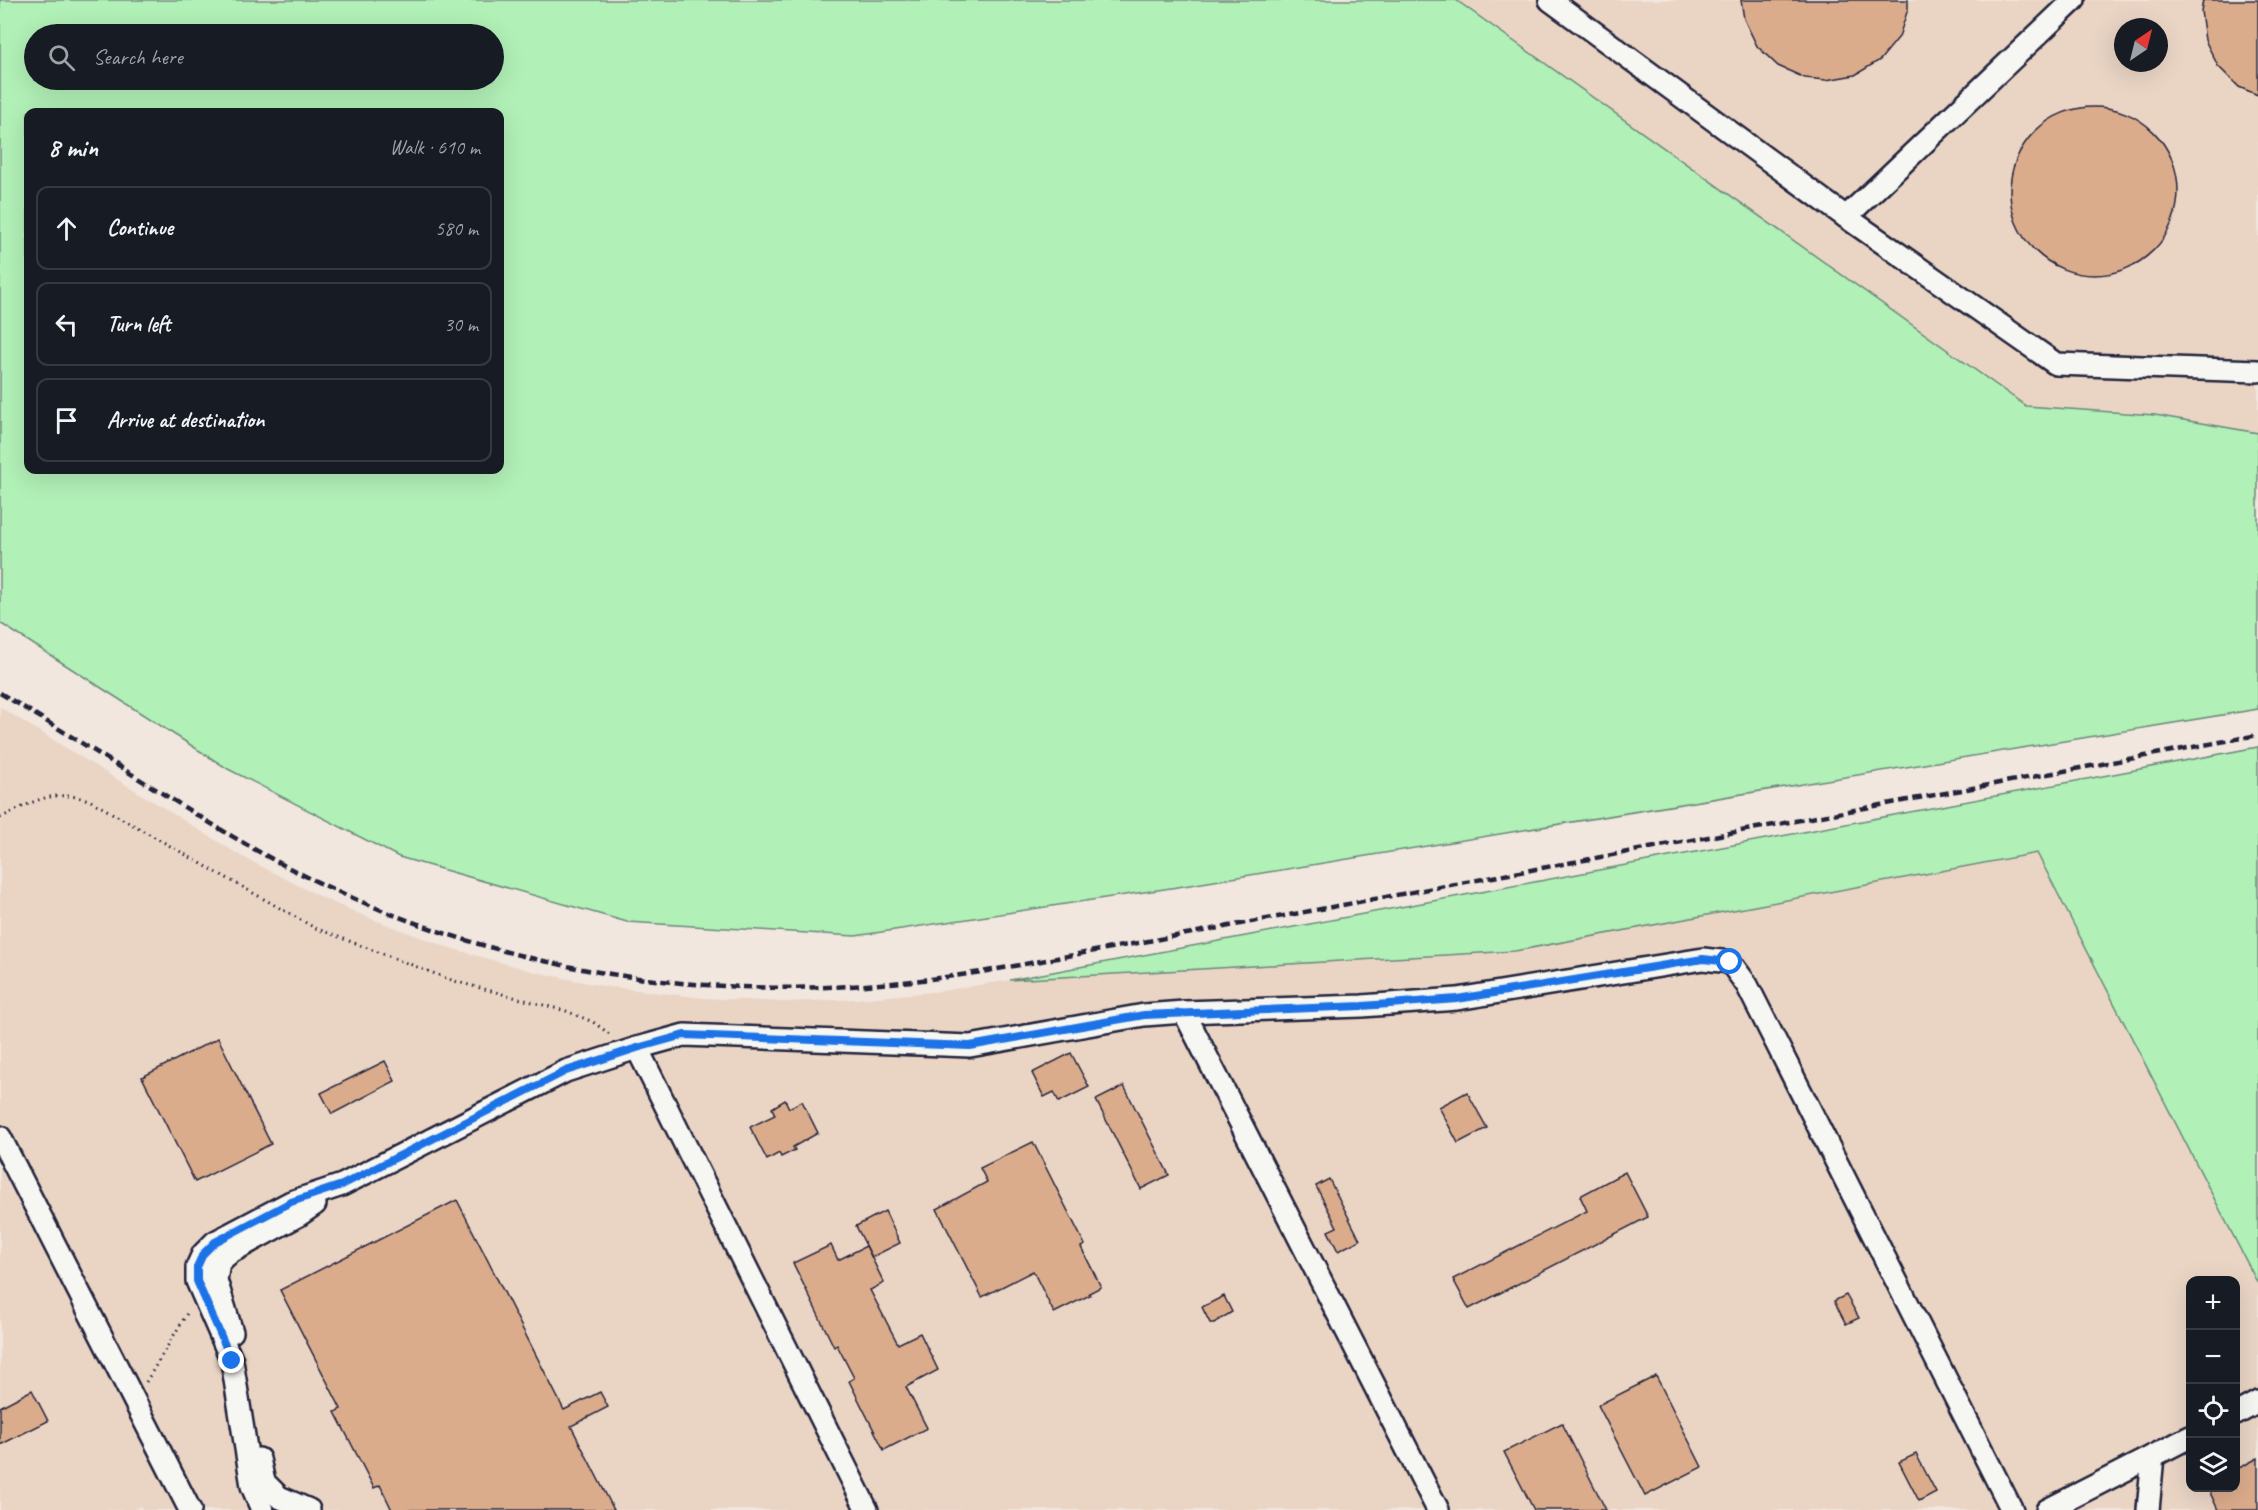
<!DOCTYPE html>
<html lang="en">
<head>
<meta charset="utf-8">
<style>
	body { margin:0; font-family:Caveat,sans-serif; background:#20242c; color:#f1f3f6 }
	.controls { position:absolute; right:18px; bottom:18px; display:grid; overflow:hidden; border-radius:12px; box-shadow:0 6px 24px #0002 }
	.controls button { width:54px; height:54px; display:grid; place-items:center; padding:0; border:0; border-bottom:2px solid #363941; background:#171b24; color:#f1f3f6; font:30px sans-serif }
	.compass { position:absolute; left:2114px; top:18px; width:54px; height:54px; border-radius:50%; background:#171b24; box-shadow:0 6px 24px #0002; rotate:35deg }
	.stop { position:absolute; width:18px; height:18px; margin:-14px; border:4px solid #1a73e8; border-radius:50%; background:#fff }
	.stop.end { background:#1a73e8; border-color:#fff; box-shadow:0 2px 6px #0008 }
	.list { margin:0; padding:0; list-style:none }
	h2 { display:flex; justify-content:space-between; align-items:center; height:78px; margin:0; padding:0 24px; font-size:26px }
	h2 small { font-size:20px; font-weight:400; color:#9ea1a6 }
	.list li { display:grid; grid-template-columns:39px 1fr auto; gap:18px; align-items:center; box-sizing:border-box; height:84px; margin:0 12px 12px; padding:0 12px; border:2px solid #363941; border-radius:12px }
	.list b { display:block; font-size:22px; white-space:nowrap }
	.list em { font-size:20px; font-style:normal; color:#9ea1a6 }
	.icon { flex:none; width:33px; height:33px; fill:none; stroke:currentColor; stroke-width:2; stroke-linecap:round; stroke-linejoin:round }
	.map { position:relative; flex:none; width:2258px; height:1510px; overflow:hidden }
	.search { position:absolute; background:#171b24; box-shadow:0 6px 24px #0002; left:24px; top:24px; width:480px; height:66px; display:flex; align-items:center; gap:15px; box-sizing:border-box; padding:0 21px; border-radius:33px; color:#9ea1a6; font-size:22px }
	.panel { position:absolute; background:#171b24; box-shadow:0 6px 24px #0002; left:24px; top:108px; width:480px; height:366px; border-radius:12px }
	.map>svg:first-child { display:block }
	.built { fill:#ead5c5; fill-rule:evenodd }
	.green { fill:#b1f0b7; stroke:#6a8979; stroke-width:1.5; fill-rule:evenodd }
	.building { fill:#dbac8c; stroke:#22223b; stroke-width:1.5 }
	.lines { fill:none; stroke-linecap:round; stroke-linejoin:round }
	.minor-casing { stroke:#22223b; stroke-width:26 }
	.path { stroke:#22223b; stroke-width:3; stroke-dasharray:1.5 4.5; stroke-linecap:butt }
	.minor { stroke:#f6f6f2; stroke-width:21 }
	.rail { stroke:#22223b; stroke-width:4.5; stroke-dasharray:9 4.5; stroke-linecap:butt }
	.route { stroke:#1a73e8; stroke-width:8 }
</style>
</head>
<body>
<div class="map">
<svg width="2258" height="1510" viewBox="0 0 2258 1510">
	<rect width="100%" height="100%" fill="#f1e7de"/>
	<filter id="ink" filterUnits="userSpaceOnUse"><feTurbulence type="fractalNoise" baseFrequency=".0167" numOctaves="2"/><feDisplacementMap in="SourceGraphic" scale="12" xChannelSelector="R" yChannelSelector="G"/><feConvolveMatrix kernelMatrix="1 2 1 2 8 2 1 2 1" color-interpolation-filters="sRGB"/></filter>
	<g filter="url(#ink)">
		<g class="built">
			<path d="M1456,0h802v433l-103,-18 -129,-9zM2123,27h36v36h-36z"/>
			<path d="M0,707l243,150 82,42 42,18 80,30 88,25 68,14 101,12 80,4 72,-3 86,-8 68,-11 505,-29 522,-98 221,431v226h-2115l-2,-4 -8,4h-133zM2190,1280h46v208h-46z"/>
		</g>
		<g class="green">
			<path d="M0,0h1456l570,406 129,9 103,18v276l-1074,177 -329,50 -228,-14 -228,-65 -171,-88 -228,-146zM34,34h460v46h-460zM28,112h472v358h-472z"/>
			<path d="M2258,747v537l-221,-431 -522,98 -505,29z"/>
		</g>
		<g class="building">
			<path d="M1741,0h167v9l-9,28 -19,23 -25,15 -29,5 -21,-2 -27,-12 -21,-20 -13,-27z"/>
			<path d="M2203,0h55v95l-19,-8 -21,-21 -13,-26 -4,-29z"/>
			<circle cx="2094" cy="191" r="84"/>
			<path d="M218,1038l53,106 -76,38 -53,-105z"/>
			<path d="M1071,1053l18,34 -30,15 -5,-10 -10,5 -12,-24z"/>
			<path d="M385,1061l10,20 -63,33 -11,-21z"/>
			<path d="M1124,1086l45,89 -28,14 -45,-89z"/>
			<path d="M1467,1092l20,36 -29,15 -19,-36z"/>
			<path d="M785,1100l4,8 13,-7 16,32 -25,14 2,3 -14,7 -2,-4 -12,7 -17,-33 25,-12 -3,-7z"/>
			<path d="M1033,1142l52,103 -4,2 20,40 -12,6 1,2 -36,18 -21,-42 -51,26 -45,-88 50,-27 -7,-14z"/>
			<path d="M1625,1172l23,45 -179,92 -16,-30 134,-68 -7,-15z"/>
			<path d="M1329,1179l31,61 -22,11 -10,-20 9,-4 -21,-41z"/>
			<path d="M457,1200l107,210 36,-18 8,15 -37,19 43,84h-222l-12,-25 -6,3 -39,-76 6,-3 -61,-119z"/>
			<path d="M885,1211l15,32 -28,14 -16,-31z"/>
			<path d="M831,1245l7,15 28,-14 18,37 -14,7 28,54 22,-11 18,37 -32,17 21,41 -43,22 -35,-69 5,-3 -17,-33 -3,2 -41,-84z"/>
			<path d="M1846,1295l13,23 -13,6 -12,-23z"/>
			<path d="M1224,1296l8,16 -18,11h-4l-8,-16z"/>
			<path d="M1656,1376l46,91 -57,29 -47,-91z"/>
			<path d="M32,1390l16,31 -48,24v-38z"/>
			<path d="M1562,1423l44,87h-72l-30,-58z"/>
			<path d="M1916,1454l20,38 -17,9 -20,-39z"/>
			<path d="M2258,1458v52h-40l-10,-22h27v-18z"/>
		</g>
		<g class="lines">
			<defs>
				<g id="minor">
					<path d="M1550,0l296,217"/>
					<path d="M2074,0l-228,217 210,147 202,7"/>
					<path d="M0,1137l190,373"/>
					<path d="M232,1332l-16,-52 3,-18 12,-10 68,-37 16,-11"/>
					<path d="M2236,1414l22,-12"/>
					<path d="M259,1459l5,23 15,15 30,13"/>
					<path d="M262,1510l-10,-24 -20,-125 -35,-80v-14l6,-13 12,-12 76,-40 51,-17 224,-114 71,-23"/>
					<path d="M867,1510l-230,-462 47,-13 286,11 174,-31 40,-3"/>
					<path d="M1438,1510l-254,-498 178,-6 95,-7 246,-40 27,3 17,23 265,525"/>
					<path d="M2047,1510l143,-73"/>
					<path d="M2148,1510l5,-54"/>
				</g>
			</defs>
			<use href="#minor" class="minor-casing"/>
			<g class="path">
				<path d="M0,818c35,-17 50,-29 89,-18l226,128 139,53 112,30 27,11 18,13"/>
				<path d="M146,1382l43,-72"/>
			</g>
			<use href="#minor" class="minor"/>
			<path class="rail" d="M0,693c50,30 99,61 149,92 40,25 81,51 123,74 226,120 463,153 715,112l1271,-236"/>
		</g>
	</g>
	<g class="lines" filter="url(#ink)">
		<path class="route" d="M232,1361l-35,-80v-14l6,-13 12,-12 76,-40 51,-17 224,-114 71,-23 47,-13 286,11 174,-31 218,-9 95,-7 246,-40 27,3"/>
	</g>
</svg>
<div class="controls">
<button>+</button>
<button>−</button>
<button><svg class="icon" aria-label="locate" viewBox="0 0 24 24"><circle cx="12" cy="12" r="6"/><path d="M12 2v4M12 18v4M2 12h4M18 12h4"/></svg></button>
<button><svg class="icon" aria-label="layers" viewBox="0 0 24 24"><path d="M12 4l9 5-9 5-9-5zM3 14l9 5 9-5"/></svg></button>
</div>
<svg class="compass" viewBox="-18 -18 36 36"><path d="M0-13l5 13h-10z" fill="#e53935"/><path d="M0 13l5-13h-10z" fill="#9ea1a6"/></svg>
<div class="stop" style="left:1730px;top:962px"></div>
<div class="stop end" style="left:232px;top:1361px"></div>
<div class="search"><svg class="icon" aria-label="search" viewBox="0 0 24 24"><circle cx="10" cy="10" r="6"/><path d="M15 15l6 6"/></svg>Search here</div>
<section class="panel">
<h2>8 min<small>Walk · 610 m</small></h2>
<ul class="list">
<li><svg class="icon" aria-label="ahead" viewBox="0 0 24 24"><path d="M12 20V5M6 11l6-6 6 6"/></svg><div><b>Continue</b></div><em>580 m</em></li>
<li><svg class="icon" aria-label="left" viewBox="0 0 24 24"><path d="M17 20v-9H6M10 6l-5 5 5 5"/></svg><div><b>Turn left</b></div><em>30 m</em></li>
<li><svg class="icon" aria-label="arrive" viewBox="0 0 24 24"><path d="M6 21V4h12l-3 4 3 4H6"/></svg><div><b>Arrive at destination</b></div></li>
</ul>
</section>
</div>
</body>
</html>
